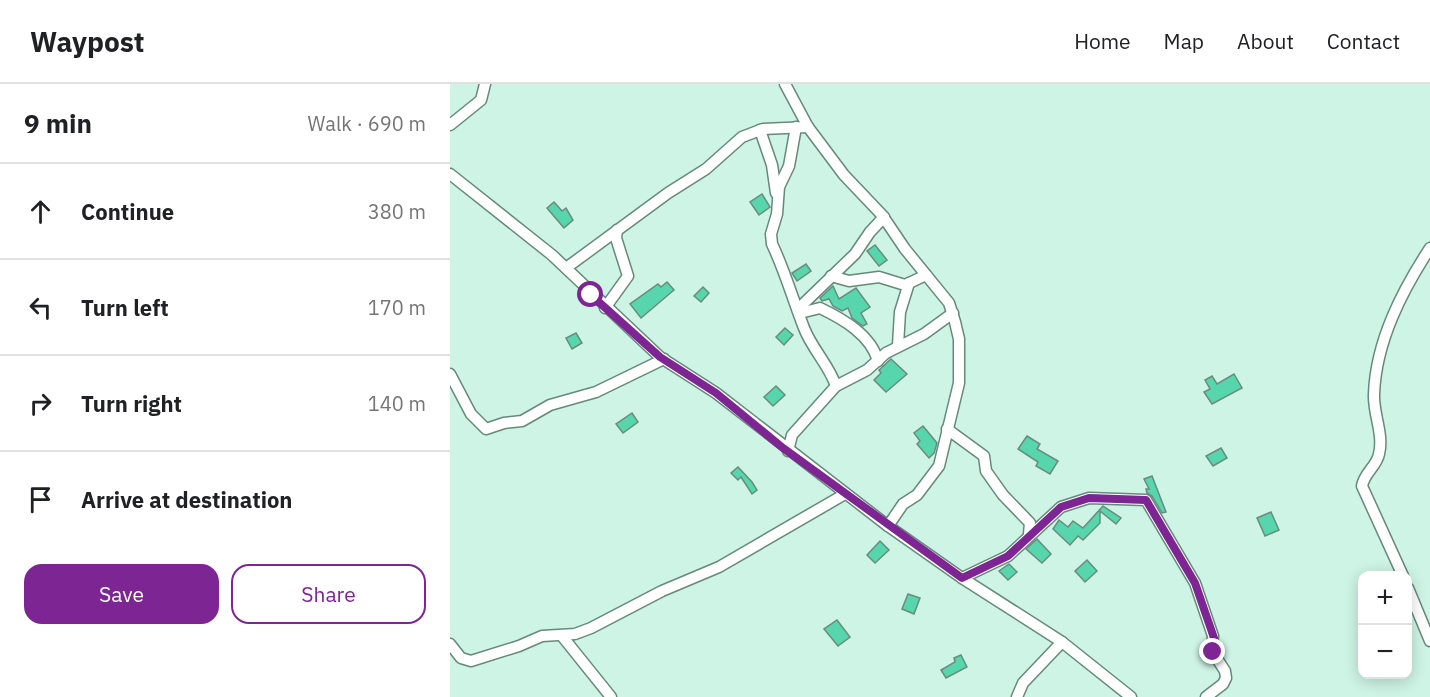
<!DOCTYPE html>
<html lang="en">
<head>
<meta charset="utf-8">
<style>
	body { margin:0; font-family:"IBM Plex Sans",sans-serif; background:#f2f2f2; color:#202124 }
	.controls { position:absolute; right:18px; bottom:18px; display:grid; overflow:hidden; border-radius:12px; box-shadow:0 3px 15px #0003 }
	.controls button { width:54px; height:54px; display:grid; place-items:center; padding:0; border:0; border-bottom:2px solid #e0e0e0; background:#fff; color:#202124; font:30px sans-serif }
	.stop { position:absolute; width:18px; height:18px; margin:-14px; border:4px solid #7d2593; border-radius:50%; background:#fff }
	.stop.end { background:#7d2593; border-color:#fff; box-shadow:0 2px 6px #0008 }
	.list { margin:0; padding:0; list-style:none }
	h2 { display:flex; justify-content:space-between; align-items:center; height:78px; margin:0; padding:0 24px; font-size:26px }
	h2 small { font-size:20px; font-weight:400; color:#757577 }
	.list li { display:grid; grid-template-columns:39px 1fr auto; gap:18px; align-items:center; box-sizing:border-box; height:96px; padding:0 24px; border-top:2px solid #e0e0e0 }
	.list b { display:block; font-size:22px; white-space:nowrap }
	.list em { font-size:20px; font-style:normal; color:#757577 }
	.actions { display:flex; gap:12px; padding:18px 24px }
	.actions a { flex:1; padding:14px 0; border:2px solid #7d2593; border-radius:18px; text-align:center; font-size:21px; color:#7d2593 }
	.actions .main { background:#7d2593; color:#fff }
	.icon { flex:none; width:33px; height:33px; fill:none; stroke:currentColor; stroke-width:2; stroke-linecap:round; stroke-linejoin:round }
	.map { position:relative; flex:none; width:980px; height:613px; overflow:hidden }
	header { display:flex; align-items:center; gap:36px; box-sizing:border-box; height:84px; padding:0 30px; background:#fff; border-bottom:2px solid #e0e0e0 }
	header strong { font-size:28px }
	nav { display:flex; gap:33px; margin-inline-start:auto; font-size:21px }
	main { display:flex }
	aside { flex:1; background:#fff }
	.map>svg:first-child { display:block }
	.building { fill:#57d5ac; stroke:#698c7e; stroke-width:1.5 }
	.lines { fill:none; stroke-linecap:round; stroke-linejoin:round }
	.street-casing { stroke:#66897b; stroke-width:13 }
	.street { stroke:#fff; stroke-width:10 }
	.route { stroke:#7d2593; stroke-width:8 }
</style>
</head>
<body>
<header>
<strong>Waypost</strong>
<nav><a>Home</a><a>Map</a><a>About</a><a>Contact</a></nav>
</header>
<main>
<aside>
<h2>9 min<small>Walk · 690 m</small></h2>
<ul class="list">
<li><svg class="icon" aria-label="ahead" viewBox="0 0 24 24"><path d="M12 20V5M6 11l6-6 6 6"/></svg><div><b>Continue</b></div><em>380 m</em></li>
<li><svg class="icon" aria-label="left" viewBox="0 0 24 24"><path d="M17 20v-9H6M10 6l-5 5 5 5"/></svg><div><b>Turn left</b></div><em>170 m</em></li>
<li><svg class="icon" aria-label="right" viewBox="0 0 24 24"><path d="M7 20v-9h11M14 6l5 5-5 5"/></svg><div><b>Turn right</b></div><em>140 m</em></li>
<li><svg class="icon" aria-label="arrive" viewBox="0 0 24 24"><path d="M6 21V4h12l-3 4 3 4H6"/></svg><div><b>Arrive at destination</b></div></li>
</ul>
<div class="actions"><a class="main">Save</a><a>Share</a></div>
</aside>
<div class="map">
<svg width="980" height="613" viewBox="0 0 980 613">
	<rect width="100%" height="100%" fill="#cef4e5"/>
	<g class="building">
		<path d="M312,110l8,13 -11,8 -9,-13z"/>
		<path d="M104,118l8,9 4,-3 7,12 -9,8 -17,-20z"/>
		<path d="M425,161l12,15 -8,6 -12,-15z"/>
		<path d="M356,180l5,7 -14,10 -5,-8z"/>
		<path d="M217,198l7,8 -33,28 -11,-14 28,-20 3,3z"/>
		<path d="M383,202l6,13 17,-11 14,19 -9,6 6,11 -4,2 -11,-8 -4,-10 -6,3 -9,-5 -4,-7 -7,2 -2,-3z"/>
		<path d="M253,203l6,6 -8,9 -7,-6z"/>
		<path d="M335,244l8,7 -9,10 -8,-8z"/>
		<path d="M126,249l6,10 -10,6 -6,-11z"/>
		<path d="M441,275l16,15 -21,18 -12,-12 7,-7 -2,-3z"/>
		<path d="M784,290l8,14 -30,16 -8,-12 6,-3 -5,-9 7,-4 5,8z"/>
		<path d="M326,302l9,9 -12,11 -9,-9z"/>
		<path d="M182,329l6,9 -15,11 -7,-9z"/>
		<path d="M473,342l14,17 -3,10 -5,5 -12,-14 3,-3 -6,-8z"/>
		<path d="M577,352l13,8 -3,5 21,12 -8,13 -14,-8 2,-4 -20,-13z"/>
		<path d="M771,364l6,10 -14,8 -7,-10z"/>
		<path d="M288,383l14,15 5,8 -5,4 -11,-17 -3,3 -7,-7z"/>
		<path d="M702,392l14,36 -4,1 -10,-17 -5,-3 -1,-4h3l-5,-10z"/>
		<path d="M653,422l18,12 -5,6 -16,-13v12l-17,17 -5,-4 -8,9 -17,-16 6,-9 9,7 5,-6 10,7z"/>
		<path d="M821,428l8,18 -14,6 -8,-18z"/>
		<path d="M587,455l14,15 -9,9 -16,-14z"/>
		<path d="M430,457l9,9 -14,13 -8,-8z"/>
		<path d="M637,476l10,11 -12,11 -10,-11z"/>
		<path d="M559,480l8,8 -9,8 -9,-9z"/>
		<path d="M458,510l12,4 -6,16 -12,-5z"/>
		<path d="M387,536l13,17 -12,9 -14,-17z"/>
		<path d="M511,571l6,12 -21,11 -5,-8 14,-8 -1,-4z"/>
	</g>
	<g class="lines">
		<defs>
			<g id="street">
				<path d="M335,0l23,43 36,48 38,40 23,34 44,54 6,19 4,17v44l-20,83 -22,29 -14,9 -15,22"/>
				<path d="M0,41l31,-25 4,-16"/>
				<path d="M346,43l-7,39 -10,21 -2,27 -6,20 1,10c13,27 21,56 32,84 8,21 25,37 32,58"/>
				<path d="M310,46l12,35 4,28"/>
				<path d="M0,90l102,81 108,102 56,36 172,133 74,52 100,64 69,55"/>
				<path d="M116,184l102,-75 38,-24 36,-32 21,-8 45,-2"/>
				<path d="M381,192l18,5 30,-4 26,8 21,-10"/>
				<path d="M155,224l23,-32 -12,-38 1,-8"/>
				<path d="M348,225l57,-55 15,-22 14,-15"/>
				<path d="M350,229l20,-5c23,11 51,27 58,53"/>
				<path d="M448,261l2,-33 9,-29"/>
				<path d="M0,290l21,40 15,15 18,-6 18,-2 28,-16 46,-13 68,-33"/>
				<path d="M497,345l37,27 2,15 17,24 27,28 -1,11"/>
				<path d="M338,367l4,-16 44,-49 31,-16 19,-17 38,-19 29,-21"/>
				<path d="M953,492l-41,-90c2,-13 15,-20 17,-32 5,-20 -6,-40 -5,-60 2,-53 28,-103 56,-146"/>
				<path d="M512,494l46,-22 53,-49 28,-9 57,2 49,83 18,53 -1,15 13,20 1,7 -3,6 -17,13"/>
				<path d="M958,504l22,53"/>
				<path d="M112,552l49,61"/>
				<path d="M0,560l11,14 10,3 48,-15 23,-10 33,-2 16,-6 71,-37 57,-24 126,-73"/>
				<path d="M567,613l6,-14 39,-41"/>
			</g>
		</defs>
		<use href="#street" class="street-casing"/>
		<use href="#street" class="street"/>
	</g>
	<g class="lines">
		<path class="route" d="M141,211l69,62 56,36 67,55 179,130 46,-22 53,-49 28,-9 57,2 49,83 19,55 -1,14"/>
	</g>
</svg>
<div class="controls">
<button>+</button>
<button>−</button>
</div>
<div class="stop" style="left:141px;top:211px"></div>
<div class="stop end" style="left:763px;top:568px"></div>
</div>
</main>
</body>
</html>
